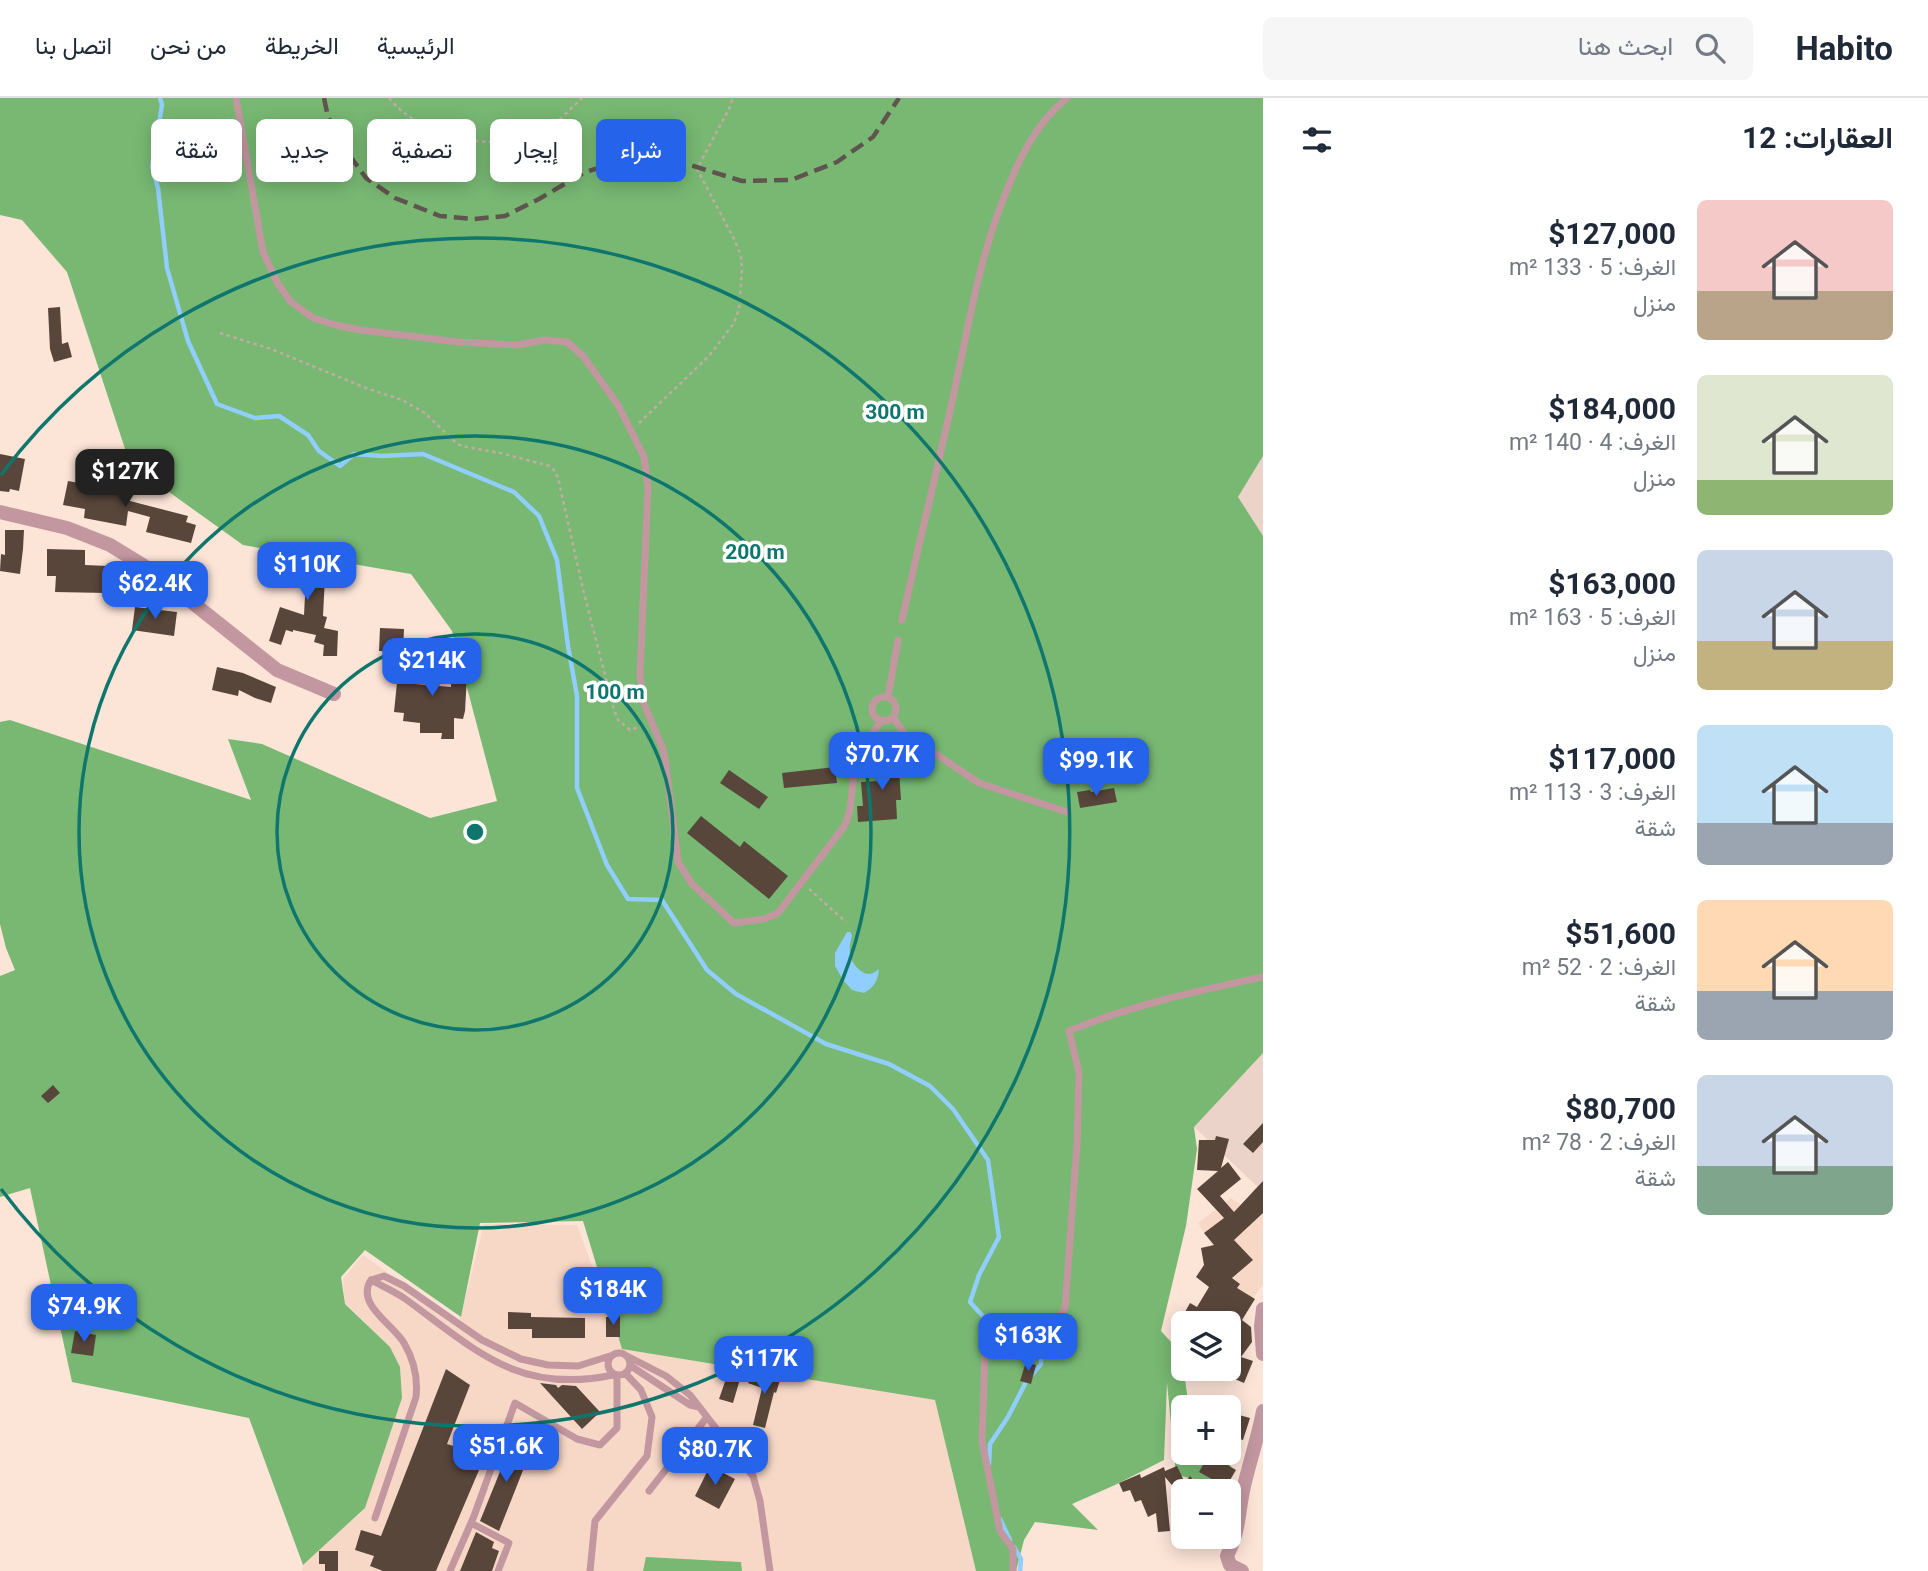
<!DOCTYPE html>
<html lang="ar">
<meta charset="utf-8">
<style>
body{margin:0;font-family:Roboto,Vazirmatn,sans-serif;background:#f6f6f7;color:#1f2937;direction:rtl;height:100vh;display:flex;flex-direction:column;font-size:26px;white-space:nowrap}
*{box-sizing:border-box;margin:0}
p{font-size:23px;color:#747a83}
.icon{flex:none;width:38px;height:38px;fill:none;stroke:currentColor;stroke-width:2;stroke-linecap:round;stroke-linejoin:round}
.map{position:relative;flex:1;overflow:hidden;direction:ltr}
.sheet{display:flex;flex-direction:column;background:#fff;width:665px}
.sheet>*{flex:none}
.hud{position:absolute;left:21px;top:21px;width:665px;height:63px;direction:rtl;display:flex;gap:14px}
.fabs{position:absolute;left:1171px;top:1213px;display:grid;gap:14px}
.fabs a{display:grid;place-items:center;width:70px;height:70px;border-radius:10px;background:#fff;box-shadow:0 4px 18px #0003;font-size:35px}
.price{position:absolute;translate:-50% -60px;padding:0 16px;border-radius:14px;background:#2563eb;color:#fff;font-size:23px;line-height:46px;filter:drop-shadow(0 2px 4px #0008)}
.price::after{content:'';position:absolute;left:50%;top:42px;width:21px;height:16px;margin-left:-10px;background:inherit;clip-path:polygon(0 0,100% 0,50% 100%)}
.price.selected{background:#222;color:#fff}
ul{padding:0;list-style:none}
li{display:flex;align-items:center;gap:21px;height:175px;padding:0 35px}
li span{display:grid;place-items:center;flex:none;width:196px;height:140px;border-radius:10px;color:#555}
li>.icon{margin-inline-start:auto}
span .icon{width:84px;height:84px;fill:#fffc;stroke-width:1}
li b{font-size:30px}
h2{display:flex;justify-content:space-between;align-items:center;height:84px;padding:0 35px;font-size:30px}
.chip{padding:0 24px;border-radius:10px;background:#fff;box-shadow:0 4px 18px #0003;font-size:24px;line-height:63px}
.chip.selected{background:#2563eb;color:#fff}
header{display:flex;align-items:center;gap:42px;box-sizing:border-box;height:98px;padding:0 35px;background:#fff;border-bottom:2px solid #e0e1e3}
header strong{font-size:33px}
nav{display:flex;gap:38px;margin-inline-start:auto;font-size:24px}
.search{width:490px;height:63px;background:#f6f6f7;display:flex;align-items:center;gap:18px;box-sizing:border-box;padding:0 24px;border-radius:10px;color:#747a83;font-size:26px}
main{display:flex;flex:1;min-height:0}
.map>svg:first-child{display:block}
</style>
<header>
<strong>Habito</strong>
<div class="search"><svg class="icon" aria-label="search" viewBox="0 0 24 24"><circle cx="10" cy="10" r="6"/><path d="M15 15l6 6"/></svg>ابحث هنا</div>
<nav><a>الرئيسية</a><a>الخريطة</a><a>من نحن</a><a>اتصل بنا</a></nav>
</header>
<main>
<section class="sheet">
<h2>العقارات: 12<svg class="icon" aria-label="filters" viewBox="0 0 24 24"><path d="M4 7h16M4 17h16"/><circle cx="9" cy="7" r="2"/><circle cx="15" cy="17" r="2"/></svg></h2>
<ul>
<li><span style="background:linear-gradient(#f6c9c9 65%,#b9a48a 0)"><svg class="icon" aria-label="home" viewBox="0 0 24 24"><path d="M3 11l9-7 9 7M6 9v11h12V9"/></svg></span><div><b>$127,000</b><p>الغرف: 5 · 133 m²</p><p>منزل</p></div></li>
<li><span style="background:linear-gradient(#dfe7d0 75%,#8fb573 0)"><svg class="icon" aria-label="home" viewBox="0 0 24 24"><path d="M3 11l9-7 9 7M6 9v11h12V9"/></svg></span><div><b>$184,000</b><p>الغرف: 4 · 140 m²</p><p>منزل</p></div></li>
<li><span style="background:linear-gradient(#c9d6e8 65%,#c2b280 0)"><svg class="icon" aria-label="home" viewBox="0 0 24 24"><path d="M3 11l9-7 9 7M6 9v11h12V9"/></svg></span><div><b>$163,000</b><p>الغرف: 5 · 163 m²</p><p>منزل</p></div></li>
<li><span style="background:linear-gradient(#bfe0f5 70%,#9aa5b1 0)"><svg class="icon" aria-label="home" viewBox="0 0 24 24"><path d="M3 11l9-7 9 7M6 9v11h12V9"/></svg></span><div><b>$117,000</b><p>الغرف: 3 · 113 m²</p><p>شقة</p></div></li>
<li><span style="background:linear-gradient(#ffd9b3 65%,#9aa5b1 0)"><svg class="icon" aria-label="home" viewBox="0 0 24 24"><path d="M3 11l9-7 9 7M6 9v11h12V9"/></svg></span><div><b>$51,600</b><p>الغرف: 2 · 52 m²</p><p>شقة</p></div></li>
<li><span style="background:linear-gradient(#c9d6e8 65%,#7fa58c 0)"><svg class="icon" aria-label="home" viewBox="0 0 24 24"><path d="M3 11l9-7 9 7M6 9v11h12V9"/></svg></span><div><b>$80,700</b><p>الغرف: 2 · 78 m²</p><p>شقة</p></div></li>
</ul>
</section>
<div class="map">
<svg width="1263" height="1473" viewBox="0 0 1263 1473">
<rect width="100%" height="100%" fill="#fce4d7"/>
<path fill="#f7d8c7" d="M1231,1100L1241,1107L1263,1110V1186L1250,1204L1233,1191L1238,1186L1198,1125Z
M484,1126L577,1127L622,1251L935,1302L976,1473H302L303,1467L365,1410L402,1300L400,1269L390,1249L345,1205L343,1181L363,1157L459,1225Z"/>
<path fill="#ebd3c9" d="M1263,358V1110L1250,1097L1257,1088L1194,1029L1238,399Z"/>
<path fill="#78b873" d="M0,0H1263V358L1238,399L1263,438V955L1194,1029L1197,1051L1186,1128L1161,1233L1181,1255L1189,1309H1183V1354H1228L1229,1353L1233,1356L1226,1388L1176,1377L1167,1285L1164,1362L1115,1387L1072,1406L1098,1432L1035,1424L1024,1442L1016,1473H976L935,1302L622,1251L583,1123L480,1125L461,1219L365,1152L341,1179L345,1206L390,1249L400,1269L402,1300L365,1410L303,1467L249,1320L72,1284L30,1090L0,1099V878L15,872L6,850L0,826V624L10,622L251,702L228,641L262,646L430,720L497,703L452,533L411,476L243,447L130,366L67,174L22,122L0,117Z
M646,1459L741,1464L742,1473H643Z"/>
<path fill="#8fcefe" d="M847,834H850L852,837C851,842 849,849 850,855C850,863 860,876 869,876C873,876 876,873 879,871C878,883 874,889 864,895L852,892L843,882L835,868V855Z"/>
<g fill="none" stroke-linecap="round" stroke-linejoin="round">
<path stroke="#8fcefe" stroke-width="4.5" d="M160,0L162,7L152,69L158,90L167,170L188,243L217,306L255,320L279,318L308,337L319,353L340,368L354,356L382,358L423,356L514,394L539,418L557,462L568,548L577,598V690L607,767L628,801L662,802L707,872L736,896L826,946L889,966L930,988L953,1011L988,1062L999,1139L979,1177L970,1204L988,1224C998,1224 1014,1222 1023,1227C1039,1235 1041,1251 1041,1266L1026,1284L1008,1319L990,1346L989,1366
M1000,1421L1010,1442
M1014,1449L1021,1461L1020,1473"/>
</g>
<path fill="#59463b" d="M60,209L62,246L68,244L72,259L54,264L50,251L48,210Z
M0,356L25,361L19,393L10,391L9,394L0,393Z
M98,381L133,388L130,403L188,418L186,424L196,427L191,445L146,434L150,419L128,413L126,428L84,420L85,411L63,407L68,383L97,388Z
M5,432H24L23,451L20,476L0,473L1,456L5,457Z
M286,446L300,447L299,452L314,453L313,465H327V479H325L323,518L327,519L324,530L338,533L337,558H323L324,547L314,544L316,537L293,532V534L286,532L281,547L269,543L280,509L304,517L306,478L285,476Z
M47,451L85,452V467L108,468L107,495L55,494L56,478H47Z
M135,509L177,514L174,538L132,532Z
M380,530L404,531L403,554L379,553Z
M410,553L421,562L403,585L451,589V560L468,561L465,613L463,621L454,620V641H441L442,635H420V625L403,623L404,615L394,614L398,575L395,572Z
M217,569L243,575L276,589L271,605L255,600L239,592L238,598L212,592Z
M898,656L901,702H896L897,721L858,724L857,708H863L861,684L879,683L877,657Z
M835,669L837,685L784,690L782,675Z
M729,672L768,699L759,711L720,685Z
M1114,690L1117,704L1080,710L1077,694L1090,692L1091,694Z
M701,718L740,749L744,743L788,778L769,801L687,735Z
M53,987L60,995L48,1005L41,998Z
M1263,1025V1044L1253,1055L1243,1046Z
M1216,1038L1229,1041L1221,1070L1228,1064L1241,1081L1220,1098L1234,1114L1263,1083V1115L1234,1142L1253,1162L1232,1180L1240,1186L1237,1190L1255,1201L1242,1222L1251,1229L1252,1244L1241,1259L1253,1263L1244,1285L1228,1278V1225H1213L1200,1218L1198,1221L1185,1214L1190,1205L1197,1209L1209,1189L1196,1179L1204,1167L1201,1150L1214,1147L1204,1135L1224,1120L1197,1091L1218,1073L1197,1072L1199,1042H1215Z
M508,1214L531,1215V1219L585,1220V1240H532V1231H508Z
M620,1218V1239H606V1219Z
M75,1233L96,1237L93,1258L71,1255Z
M1026,1264L1036,1267L1031,1286L1020,1283Z
M446,1271L470,1287L447,1346L485,1358L436,1473H383L370,1468L374,1458L355,1452L361,1432L381,1438Z
M753,1273L780,1282L776,1295L774,1294L765,1330L753,1327L762,1290L748,1285Z
M727,1278L740,1281L733,1305L719,1301Z
M540,1285L556,1287L558,1290L562,1287L576,1288L600,1314L582,1331Z
M1228,1314L1250,1320L1243,1342L1228,1338Z
M514,1339L533,1347L499,1433L480,1423Z
M1209,1356L1236,1372L1226,1389L1199,1374Z
M710,1368L735,1381L719,1411L695,1398Z
M1177,1368L1185,1385L1190,1378L1202,1393H1177L1165,1379L1170,1433L1158,1434L1156,1415L1148,1419L1141,1402L1135,1404L1130,1392L1123,1394L1119,1385L1140,1376L1141,1380L1164,1369L1165,1373Z
M476,1434L494,1444L492,1450L499,1453L492,1473H460Z
M319,1453H338V1473H325V1466H319Z"/>
<g fill="none" stroke-linecap="round" stroke-linejoin="round">
<path stroke="#c0ada2" stroke-width="2.5" stroke-dasharray="3.5 3.5" stroke-linecap="butt" d="M389,0C413,29 451,40 487,44C503,45 520,46 535,39C553,30 568,13 582,0
M220,235L271,251L366,290L402,302L425,315L456,345L462,348L500,355L550,368L555,373L558,380L583,491L614,612L618,622L630,632L642,628
M639,325L709,258L734,225L739,211L742,172L741,158L734,141L698,73V69L731,7L732,0
M809,791L846,824"/>
<path stroke="#c297a0" stroke-width="7" d="M236,0L263,154L278,186L291,204L313,220L336,227L360,232L459,244L517,247L545,242L567,244L583,258L618,307L644,359L648,389L640,577L644,606L663,651L665,661L678,764L692,786L734,825L764,821L778,815L843,730C854,712 850,692 855,671C859,652 871,637 882,622
M902,522C918,449 936,377 952,304C969,227 979,155 1011,82C1024,51 1040,22 1067,0
M888,599L898,542
M872 611a12 12 0 1 1 24 0a12 12 0 1 1-24 0Z
M893,619L903,634L979,685L1067,714
M371,1182C382,1188 394,1193 404,1200C475,1251 517,1297 613,1277
M371,1182L384,1178L404,1188L482,1242L521,1261L548,1267L578,1268L613,1257
M371,1182C355,1206 393,1226 404,1245C414,1262 418,1280 416,1299L375,1420
M608 1266a11 11 0 1 1 22 0a11 11 0 1 1-22 0Z
M627,1258L666,1278L690,1297L753,1378L760,1403L770,1473
M631,1268L690,1307L699,1309
M649,1393L707,1319
M471,1425L509,1445L498,1473
M450,1473L474,1418L515,1305L577,1341L600,1347L617,1330V1279
M590,1473L595,1423L647,1358L652,1319L641,1292L625,1275
M1013,1473V1451L1000,1433L982,1343L985,1255L1004,1242L1053,1231L1065,1210L1077,1047L1079,975L1069,933C1132,907 1197,893 1263,879"/>
<path stroke="#c297a0" stroke-width="14" d="M0,414L67,430L110,447L154,474L277,572L334,596
M1263,1211L1261,1228L1263,1256
M1242,1473L1230,1467L1227,1458C1240,1432 1238,1415 1244,1388C1250,1363 1258,1339 1263,1313"/>
<path stroke="#60544e" stroke-width="4.5" stroke-dasharray="14 7" stroke-linecap="butt" d="M324,0L328,19L347,54L366,80L395,100L440,118L474,121L505,118L539,101L585,74L615,65L654,62L687,66L742,83L791,82L837,64L873,39L899,0"/>
</g>
<g fill="none" stroke="#0f766e" stroke-width="3.5">
<circle cx="475" cy="734" r="198"/>
<circle cx="475" cy="734" r="396"/>
<path d="M1 377A594 594 0 1 1 1 1091"/>
</g>
<circle cx="475" cy="734" r="10" fill="#0f766e" stroke="#fff" stroke-width="3.5"/>
<g font-size="21" text-anchor="middle" font-weight="bold" fill="#0f766e" stroke="#fff" stroke-width="7" stroke-linejoin="round" paint-order="stroke">
<text x="895" y="321">300 m</text>
<text x="755" y="461">200 m</text>
<text x="615" y="601">100 m</text>
</g>
</svg>
<div class="fabs">
<a><svg class="icon" aria-label="layers" viewBox="0 0 24 24"><path d="M12 4l9 5-9 5-9-5zM3 14l9 5 9-5"/></svg></a>
<a>+</a>
<a>−</a>
</div>
<b class="price selected" style="left:125px;top:411px">$127K</b>
<b class="price" style="left:307px;top:504px">$110K</b>
<b class="price" style="left:155px;top:523px">$62.4K</b>
<b class="price" style="left:432px;top:600px">$214K</b>
<b class="price" style="left:882px;top:694px">$70.7K</b>
<b class="price" style="left:1096px;top:700px">$99.1K</b>
<b class="price" style="left:613px;top:1229px">$184K</b>
<b class="price" style="left:84px;top:1246px">$74.9K</b>
<b class="price" style="left:1028px;top:1275px">$163K</b>
<b class="price" style="left:764px;top:1298px">$117K</b>
<b class="price" style="left:506px;top:1386px">$51.6K</b>
<b class="price" style="left:715px;top:1389px">$80.7K</b>
<div class="hud">
<a class="chip selected">شراء</a>
<a class="chip">إيجار</a>
<a class="chip">تصفية</a>
<a class="chip">جديد</a>
<a class="chip">شقة</a>
</div>
</div>
</main>
